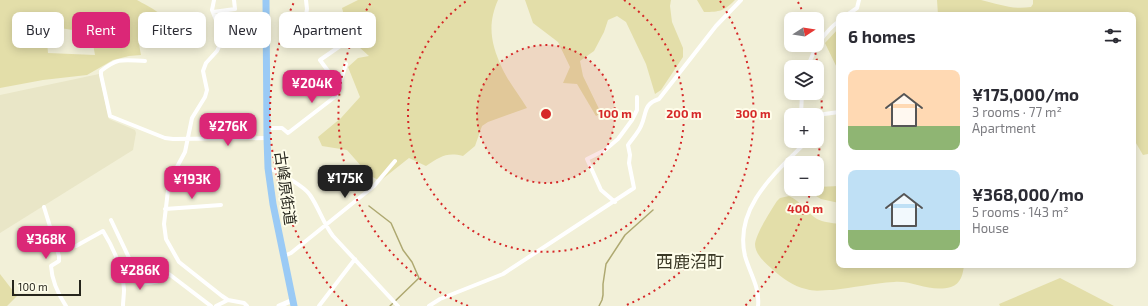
<!DOCTYPE html>
<meta charset="utf-8">
<style>
body{margin:0;font-family:"Exo 2","Noto Sans JP",sans-serif;background:#f7f7f7;color:#2b2b33;height:100vh;display:flex;flex-direction:column;font-size:15px;white-space:nowrap}
*{box-sizing:border-box;margin:0}
p{font-size:13px;color:#7c7c81}
.icon{flex:none;width:22px;height:22px;fill:none;stroke:currentColor;stroke-width:2;stroke-linecap:round;stroke-linejoin:round}
.map{position:relative;flex:1;overflow:hidden}
.sheet{position:absolute;left:836px;top:12px;width:300px;height:256px;display:flex;flex-direction:column;background:#fff;border-radius:8px;box-shadow:0 2px 10px #0003}
.sheet>*{flex:none}
.top-card{position:absolute;left:12px;top:12px;width:380px;height:36px;display:flex;gap:8px}
.needle{width:26px;rotate:78deg}
.controls{position:absolute;left:784px;top:12px;display:grid;gap:8px}
.controls a{display:grid;place-items:center;width:40px;height:40px;border-radius:8px;background:#fff;box-shadow:0 2px 10px #0003;font-size:20px}
.scale{position:absolute;left:12px;bottom:10px;width:69px;box-sizing:border-box;padding-left:4px;border:2px solid #26251c;border-top:0;font-size:11px;line-height:14px;white-space:nowrap;color:#26251c;-webkit-text-stroke:3px #fefdea;paint-order:stroke}
.price{position:absolute;translate:-50% -34px;padding:0 9px;border-radius:8px;background:#db2777;color:#fff;font-size:13px;line-height:26px;filter:drop-shadow(0 1px 2px #0008)}
.price::after{content:'';position:absolute;left:50%;top:24px;width:12px;height:9px;margin-left:-6px;background:inherit;clip-path:polygon(0 0,100% 0,50% 100%)}
.price.selected{background:#222;color:#fff}
ul{padding:0;list-style:none}
li{display:flex;align-items:center;gap:12px;height:100px;padding:0 12px}
li span{display:grid;place-items:center;flex:none;width:112px;height:80px;border-radius:8px;color:#555}
li>.icon{margin-inline-start:auto}
span .icon{width:48px;height:48px;fill:#fffc;stroke-width:1}
li b{font-size:17px}
h2{display:flex;justify-content:space-between;align-items:center;height:48px;padding:0 12px;font-size:17px}
.pill{padding:0 14px;border-radius:8px;background:#fff;box-shadow:0 2px 10px #0003;font-size:14px;line-height:36px}
.pill.selected{background:#db2777;color:#fff}
.map>svg:first-child{display:block}
</style>
<div class="map">
<svg width="1148" height="306" viewBox="0 0 1148 306">
<rect width="100%" height="100%" fill="#f2f0d8"/>
<path fill="#e9e6c7" d="M99,74L109,119L135,130L136,133L133,150L0,233V95Z"/>
<path fill="#e3dea9" fill-rule="evenodd" d="M0,0H137C149,7 168,15 172,30L166,33L141,39L139,44L141,55L129,56L113,60L87,75L43,80L0,88ZM54,27L91,33L95,55L48,53L46,30L49,28Z
M358,0H498C487,25 491,44 502,68C508,81 519,95 527,108L488,122L482,126L475,146L463,156C446,152 440,157 426,166L409,158L380,181L369,175L347,150L322,146L318,137L341,118L360,97L348,67L358,58L369,56L359,47L346,22L342,8Z
M525,0H671L670,6L672,22L683,48V57L661,90L655,94L646,64L626,22L617,16L608,20L604,32L594,51L580,61L583,76L601,113L596,116L577,84L563,83L570,67L558,42L533,23Z
M697,0H735C724,11 720,12 704,12Z
M937,0C951,0 967,0 981,0C999,4 1012,10 1031,7L1033,4V0H1148V154L1143,155L1133,138V15H938Z
M839,28V72L825,43Z
M839,186V203L821,199L809,192L813,189H817V187Z
M789,196C801,201 806,212 817,219C823,222 832,223 839,224V265H964C963,274 961,284 951,287C930,293 913,280 894,282C873,283 853,288 833,290C824,290 814,292 806,289C793,286 782,278 772,269C765,263 755,254 755,244C757,232 770,212 777,201L780,198Z
M0,274L17,296L7,306H0Z
M1060,278L1114,306H1000L999,304Z"/>
<g fill="none" stroke-linecap="round" stroke-linejoin="round">
<path stroke="#aea870" stroke-width="1.5" d="M369,206L391,223L403,250L412,262L419,278L390,306
M599,306L602,300L603,295V284L606,264L625,235L653,210"/>
<path stroke="#fff" stroke-width="4" d="M214,0L212,10L216,20L223,32L224,36L217,51L206,63L203,71L207,90L205,97L192,118L185,152L169,182L164,224L166,239L179,262L222,296L228,300L244,303L247,306
M213,12L235,9L234,0
M847,15L857,8L859,0
M305,21L307,9L306,0
M145,61C123,60 119,57 101,71V75L110,116L165,138L173,139L267,138
M808,67C813,50 824,32 839,21
M339,86L320,60L346,42
M801,115L802,93
M817,115L839,112
M267,128H282L288,133L336,96L346,64
M268,168C278,171 305,187 310,195C319,208 323,223 333,236L398,306
M615,202L601,190L587,159L605,150L618,139L632,120L637,110V97
M44,207L59,256V261L51,266C52,282 58,294 66,306
M165,209L221,205
M111,220L141,283C151,284 163,281 169,274L211,306
M76,246L103,231C114,249 123,268 124,290C124,295 123,301 123,306
M284,256L291,253L374,186L395,161
M216,306L228,300
M319,306L355,259
M429,306L440,299L503,274L634,188L629,163L630,155L628,145C632,139 638,133 641,126C647,113 643,104 659,99L716,26L741,0
M758,306C760,287 750,274 745,256C734,209 773,175 803,145L804,141"/>
<path stroke="#fff" stroke-width="5" d="M279,306L293,300"/>
<path stroke="#9acaf5" stroke-width="7" d="M266,0L267,138L268,168L273,204L294,306"/>
</g>
<circle cx="546" cy="114" r="69" fill="#d62828" fill-opacity=".12"/>
<g fill="none" stroke="#d62828" stroke-width="2" stroke-dasharray="2 4">
<circle cx="546" cy="114" r="69"/>
<path d="M624 0A138 138 0 1 1 468 0"/>
<path d="M468 306A207 207 0 0 1 372 1M720 1A207 207 0 0 1 624 306"/>
<path d="M811 190A276 276 0 0 1 745 306M347 306A276 276 0 0 1 294 2M798 2A276 276 0 0 1 805 17M814 47A276 276 0 0 1 817 164"/>
</g>
<g text-anchor="middle" dominant-baseline="central" stroke-width="4" stroke-linejoin="round" paint-order="stroke">
<g font-size="15" fill="#26251c" stroke="#fefdea">
<text transform="translate(286 188) rotate(82)">古峰原街道</text>
</g>
<g font-size="17" fill="#3a3826" stroke="#fefdea">
<text x="690" y="261">西鹿沼町</text>
</g>
</g>
<circle cx="546" cy="114" r="6" fill="#d62828" stroke="#fefdea" stroke-width="2"/>
<g font-size="12" text-anchor="middle" font-weight="bold" fill="#d62828" stroke="#fefdea" stroke-width="4" stroke-linejoin="round" paint-order="stroke">
<text x="615" y="118">100 m</text>
<text x="684" y="118">200 m</text>
<text x="753" y="118">300 m</text>
<text x="805" y="213">400 m</text>
</g>
</svg>
<div class="controls">
<a><svg class="needle" viewBox="-14 -14 28 28"><path d="M0-13l5 13h-10z" fill="#e53935"/><path d="M0 13l5-13h-10z" fill="#7c7c81"/></svg></a>
<a><svg class="icon" aria-label="layers" viewBox="0 0 24 24"><path d="M12 4l9 5-9 5-9-5zM3 14l9 5 9-5"/></svg></a>
<a>+</a>
<a>−</a>
</div>
<div class="scale">100 m</div>
<b class="price" style="left:312px;top:104px">¥204K</b>
<b class="price" style="left:228px;top:147px">¥276K</b>
<b class="price selected" style="left:345px;top:199px">¥175K</b>
<b class="price" style="left:192px;top:200px">¥193K</b>
<b class="price" style="left:46px;top:260px">¥368K</b>
<b class="price" style="left:140px;top:291px">¥286K</b>
<div class="top-card">
<a class="pill">Buy</a>
<a class="pill selected">Rent</a>
<a class="pill">Filters</a>
<a class="pill">New</a>
<a class="pill">Apartment</a>
</div>
<section class="sheet">
<h2>6 homes<svg class="icon" aria-label="filters" viewBox="0 0 24 24"><path d="M4 7h16M4 17h16"/><circle cx="9" cy="7" r="2"/><circle cx="15" cy="17" r="2"/></svg></h2>
<ul>
<li><span style="background:linear-gradient(#ffd9b3 70%,#8fb573 0)"><svg class="icon" aria-label="home" viewBox="0 0 24 24"><path d="M3 11l9-7 9 7M6 9v11h12V9"/></svg></span><div><b>¥175,000/mo</b><p>3 rooms · 77 m²</p><p>Apartment</p></div></li>
<li><span style="background:linear-gradient(#bfe0f5 75%,#8fb573 0)"><svg class="icon" aria-label="home" viewBox="0 0 24 24"><path d="M3 11l9-7 9 7M6 9v11h12V9"/></svg></span><div><b>¥368,000/mo</b><p>5 rooms · 143 m²</p><p>House</p></div></li>
</ul>
</section>
</div>
